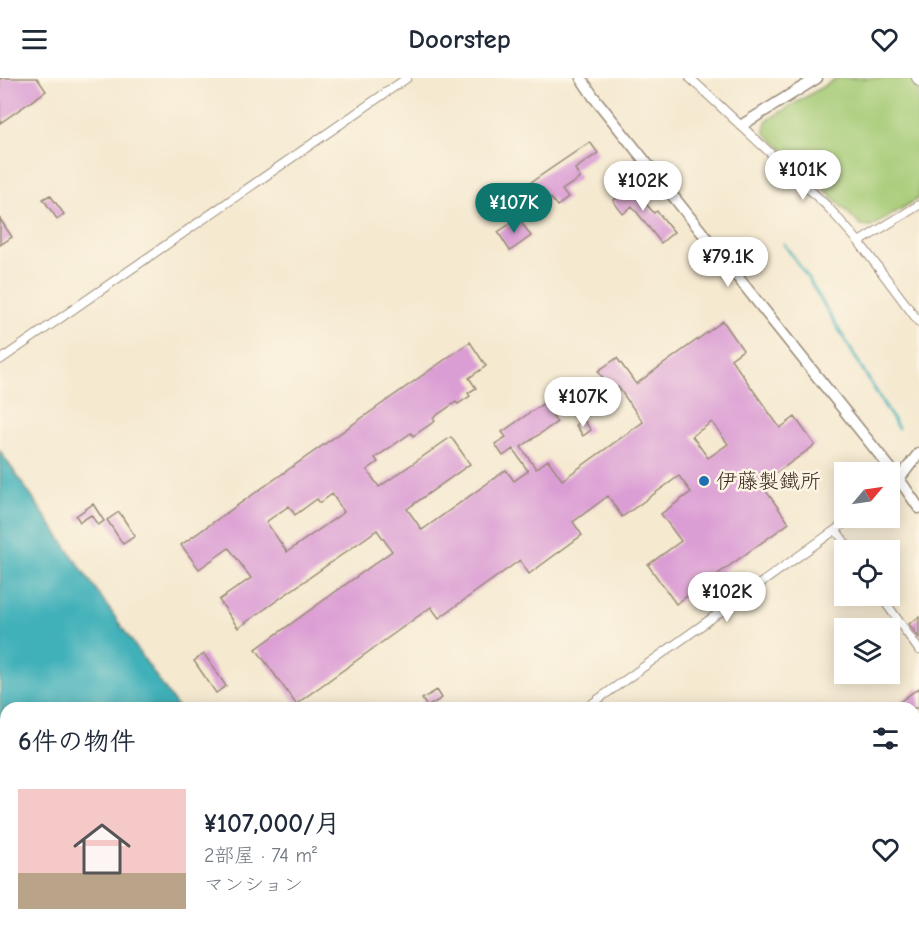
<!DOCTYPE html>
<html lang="ja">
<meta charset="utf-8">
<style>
body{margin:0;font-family:"Comic Neue","Klee One",sans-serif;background:#f2f2f3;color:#1f2937;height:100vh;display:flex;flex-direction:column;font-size:22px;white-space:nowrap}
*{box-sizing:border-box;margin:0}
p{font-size:20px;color:#747a83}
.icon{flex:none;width:33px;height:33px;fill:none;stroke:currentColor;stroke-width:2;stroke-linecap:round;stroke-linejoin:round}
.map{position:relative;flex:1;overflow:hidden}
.side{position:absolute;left:0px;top:624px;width:920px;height:236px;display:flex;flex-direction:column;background:#fff;border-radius:18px 18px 0 0;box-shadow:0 3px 15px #0003}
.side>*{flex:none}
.needle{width:39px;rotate:61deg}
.controls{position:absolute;left:834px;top:384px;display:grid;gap:12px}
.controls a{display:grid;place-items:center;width:66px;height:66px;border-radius:0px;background:#fff;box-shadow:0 3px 15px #0003;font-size:30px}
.price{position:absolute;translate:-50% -51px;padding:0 14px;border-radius:21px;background:#fff;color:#222;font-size:20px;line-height:39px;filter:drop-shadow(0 2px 3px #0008)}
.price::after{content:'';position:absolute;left:50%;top:36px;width:18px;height:14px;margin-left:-9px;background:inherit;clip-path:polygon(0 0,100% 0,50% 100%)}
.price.selected{background:#0f766e;color:#fff}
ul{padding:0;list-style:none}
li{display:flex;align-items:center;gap:18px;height:150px;padding:0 18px}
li+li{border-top:2px solid #e0e1e3}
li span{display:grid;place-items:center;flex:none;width:168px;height:120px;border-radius:0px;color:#555}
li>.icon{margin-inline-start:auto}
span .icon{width:72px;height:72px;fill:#fffc;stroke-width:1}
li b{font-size:26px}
h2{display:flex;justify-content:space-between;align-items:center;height:72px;padding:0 18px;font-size:26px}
header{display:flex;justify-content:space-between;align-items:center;height:78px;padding:0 18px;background:#fff;font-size:27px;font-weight:700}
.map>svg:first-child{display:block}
</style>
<header><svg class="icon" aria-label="menu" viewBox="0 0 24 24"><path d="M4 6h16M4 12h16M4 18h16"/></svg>Doorstep<svg class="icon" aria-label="heart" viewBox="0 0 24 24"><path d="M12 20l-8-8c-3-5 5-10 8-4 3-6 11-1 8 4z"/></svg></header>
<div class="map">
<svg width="919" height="859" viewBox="0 0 919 859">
<rect width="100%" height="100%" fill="#fcf5e5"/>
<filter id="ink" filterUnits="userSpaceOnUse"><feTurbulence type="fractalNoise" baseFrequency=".0167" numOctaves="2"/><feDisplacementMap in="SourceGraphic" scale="12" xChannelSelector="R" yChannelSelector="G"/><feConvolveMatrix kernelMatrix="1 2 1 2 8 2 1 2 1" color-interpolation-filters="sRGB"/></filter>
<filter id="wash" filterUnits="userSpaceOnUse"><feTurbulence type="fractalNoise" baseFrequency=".008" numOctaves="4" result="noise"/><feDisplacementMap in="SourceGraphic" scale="24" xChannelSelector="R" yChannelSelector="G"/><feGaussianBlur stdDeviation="1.35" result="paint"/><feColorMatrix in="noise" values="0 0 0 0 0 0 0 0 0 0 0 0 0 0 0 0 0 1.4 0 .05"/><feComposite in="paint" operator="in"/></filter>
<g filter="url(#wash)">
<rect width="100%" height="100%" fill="#f5e9d0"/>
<path fill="#a4ca74" stroke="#707a49" stroke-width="1.5" d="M837,0H911L919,13V120L871,149L861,148L813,99L765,55L766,43Z"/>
<path fill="#40b0b9" stroke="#3e6d6c" stroke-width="1.5" d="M0,373L178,630H6V854H332L336,859H0Z"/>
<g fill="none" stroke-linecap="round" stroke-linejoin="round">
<path stroke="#40b0b9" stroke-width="3" d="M784,166L806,197L898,350"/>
</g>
<g id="blocks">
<path fill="#db9ed4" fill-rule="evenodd" d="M0,0H37L46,13L0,45Z
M590,64L598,75L575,91L580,100L562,112L568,120L557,128L551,120L540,127L527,107Z
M625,102L654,135L657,133L674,154L661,165L632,128L623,136L613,123L623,115L618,108Z
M50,117L64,136L57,141L43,121Z
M519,140L531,158L510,173L498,154Z
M0,141L12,159L0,167Z
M723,243L743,272L731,281L780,350L795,339L815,367L761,406L789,445L676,526L648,487L681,463L661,436L691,414L679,398L622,439L608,418L573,444L582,457L529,496L520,482L439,540L431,529L296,626L256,571L392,473L377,452L238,550L219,522L251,500L229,470L199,491L181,467L470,264L486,288L469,300L476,310L468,315L470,318L458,326L456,324L433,340L435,343L413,358L411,355L375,380L378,384L367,392L379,409L451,359L470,386L407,431L422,452L506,392L514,403L528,393L513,371L503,378L495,366L506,359L502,354L544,325L557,344L521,369L536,391L548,382L562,402L643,344L618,309L612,313L598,293L617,280L636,306ZM712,344L728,366L708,380L692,358ZM332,416L344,434L287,474L266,444L289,428L295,437L317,421L320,425Z
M583,341L591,352L583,358L576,347Z
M93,426L104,443L98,447L91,437L80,444L76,438Z
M119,434L135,458L123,466L107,442Z
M919,539V560L909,546Z
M204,576L226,608L216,615L194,583Z
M919,610V630H891Z
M437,612L442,620L427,629L422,621Z"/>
</g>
</g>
<g filter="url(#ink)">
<use href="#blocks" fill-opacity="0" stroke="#988a77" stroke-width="1.5"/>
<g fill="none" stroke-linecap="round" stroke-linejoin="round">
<defs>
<path id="street" d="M690,0L827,128L859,164L919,244
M916,0L919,4
M859,164L919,127
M0,282L407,0
M890,409L899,401
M836,452L850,472
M881,518L919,572
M586,630L852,440
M914,740L919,736
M743,859L751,854"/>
<path id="secondary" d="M581,0L593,18L899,401L919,430
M742,47L817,0
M899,401L919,375"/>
</defs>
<use href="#street" stroke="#988a77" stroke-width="10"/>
<use href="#secondary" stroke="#988a77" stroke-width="13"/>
<use href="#street" stroke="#fff" stroke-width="8"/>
<use href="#secondary" stroke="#fff" stroke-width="10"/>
</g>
</g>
<circle fill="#1f6fb2" stroke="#fcf5e5" stroke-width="2" cx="704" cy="403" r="6"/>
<g text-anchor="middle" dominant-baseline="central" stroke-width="5" stroke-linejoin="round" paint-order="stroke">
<g font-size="21" fill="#3b2a1e" stroke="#fcf5e5" text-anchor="start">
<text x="716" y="403">伊藤製鐵所</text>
</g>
</g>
</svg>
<div class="controls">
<a><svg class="needle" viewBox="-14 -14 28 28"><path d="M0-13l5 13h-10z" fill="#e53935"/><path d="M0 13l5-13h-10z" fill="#747a83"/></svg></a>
<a><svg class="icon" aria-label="locate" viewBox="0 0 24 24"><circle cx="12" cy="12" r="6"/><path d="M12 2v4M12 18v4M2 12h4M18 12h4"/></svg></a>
<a><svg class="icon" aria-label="layers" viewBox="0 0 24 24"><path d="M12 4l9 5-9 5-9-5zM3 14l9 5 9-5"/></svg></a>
</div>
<b class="price" style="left:803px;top:123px">¥101K</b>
<b class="price" style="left:643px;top:134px">¥102K</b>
<b class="price selected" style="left:514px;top:156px">¥107K</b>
<b class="price" style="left:728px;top:210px">¥79.1K</b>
<b class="price" style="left:583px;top:350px">¥107K</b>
<b class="price" style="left:727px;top:545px">¥102K</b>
<section class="side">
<h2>6件の物件<svg class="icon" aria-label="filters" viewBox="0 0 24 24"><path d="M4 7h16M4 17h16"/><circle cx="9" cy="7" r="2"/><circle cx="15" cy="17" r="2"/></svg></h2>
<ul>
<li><span style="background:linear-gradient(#f6c9c9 70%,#b9a48a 0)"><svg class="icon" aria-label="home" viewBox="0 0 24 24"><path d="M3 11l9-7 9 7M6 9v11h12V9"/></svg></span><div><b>¥107,000/月</b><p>2部屋 · 74 m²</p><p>マンション</p></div><svg class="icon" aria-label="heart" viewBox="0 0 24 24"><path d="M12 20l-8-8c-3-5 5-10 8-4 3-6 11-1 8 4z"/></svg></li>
</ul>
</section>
</div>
